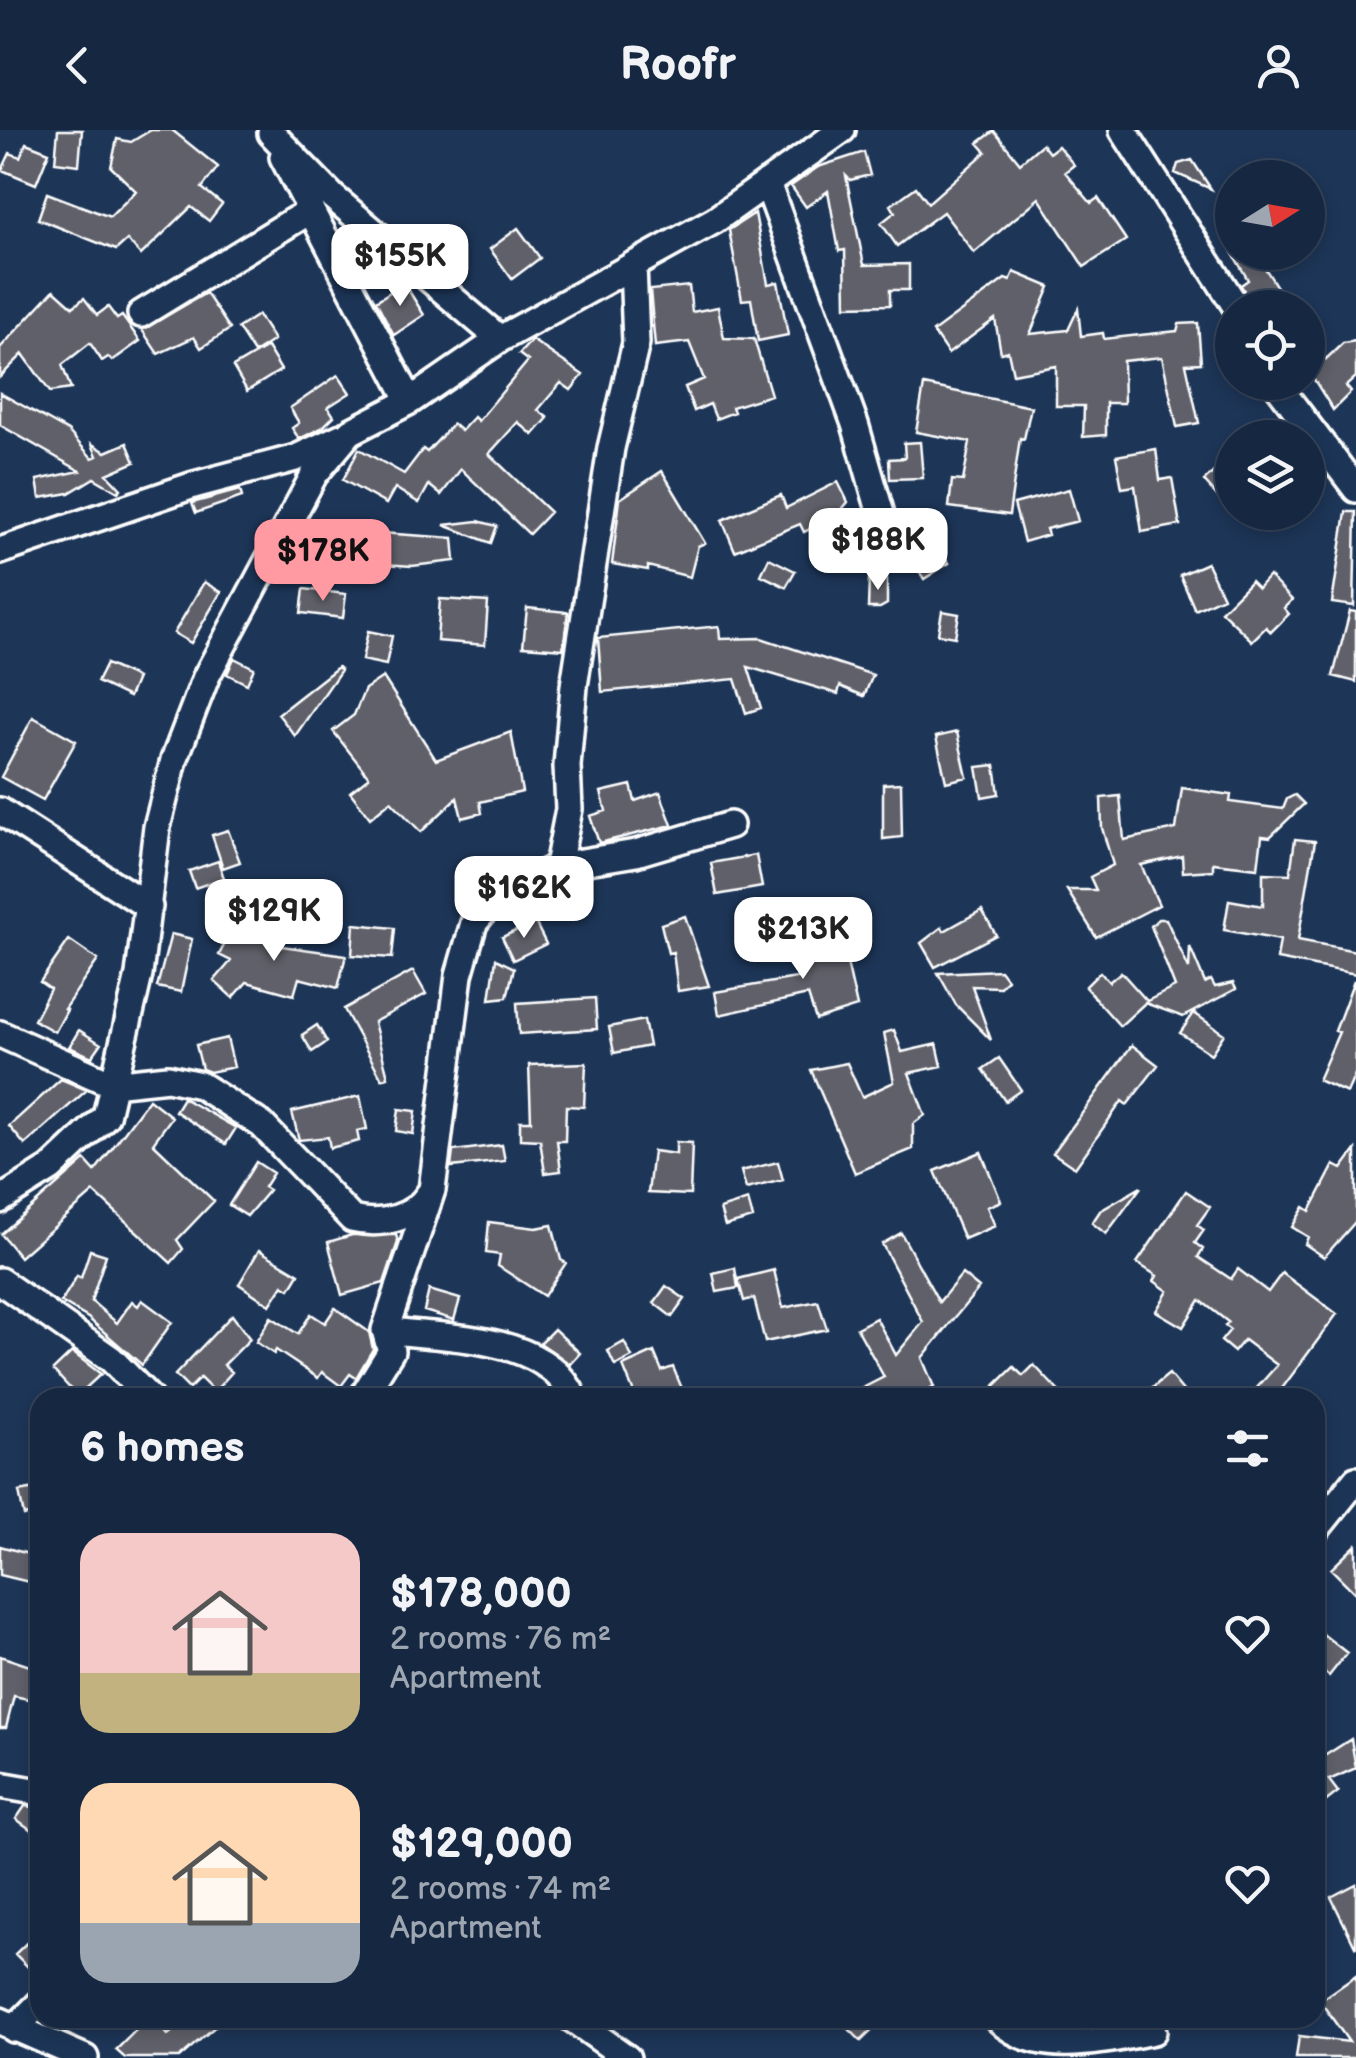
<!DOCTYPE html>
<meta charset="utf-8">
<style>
body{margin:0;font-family:"Balsamiq Sans",sans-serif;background:#1f3048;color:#f1f3f6;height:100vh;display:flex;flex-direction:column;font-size:38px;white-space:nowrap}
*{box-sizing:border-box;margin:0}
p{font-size:32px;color:#9ea6b1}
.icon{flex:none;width:55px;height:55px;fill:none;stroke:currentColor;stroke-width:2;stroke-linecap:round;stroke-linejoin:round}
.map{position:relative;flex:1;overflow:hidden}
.side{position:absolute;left:30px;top:1258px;width:1295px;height:640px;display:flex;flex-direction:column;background:#162841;border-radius:30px;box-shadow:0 5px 15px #0003,0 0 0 2px #35445a}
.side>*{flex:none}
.needle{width:65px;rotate:79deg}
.buttons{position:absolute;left:1215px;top:30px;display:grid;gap:20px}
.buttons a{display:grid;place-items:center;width:110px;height:110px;border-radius:50%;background:#162841;box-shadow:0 5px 15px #0003,0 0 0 2px #35445a;font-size:50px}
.price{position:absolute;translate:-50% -85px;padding:0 22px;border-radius:20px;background:#fff;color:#222;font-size:32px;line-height:65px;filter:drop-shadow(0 2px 5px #0008)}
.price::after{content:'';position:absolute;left:50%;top:60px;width:30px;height:22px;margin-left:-15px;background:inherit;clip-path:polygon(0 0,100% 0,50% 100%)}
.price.active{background:#ff9aa2;color:#111}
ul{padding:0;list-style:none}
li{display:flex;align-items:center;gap:30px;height:250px;padding:0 50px}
li span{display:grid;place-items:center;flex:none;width:280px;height:200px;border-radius:30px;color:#555}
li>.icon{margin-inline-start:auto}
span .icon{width:120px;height:120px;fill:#fffc;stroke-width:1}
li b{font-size:42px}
h2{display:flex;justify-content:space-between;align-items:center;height:120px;padding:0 50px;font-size:42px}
header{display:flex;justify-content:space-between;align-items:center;height:130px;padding:0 50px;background:#162841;font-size:45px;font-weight:700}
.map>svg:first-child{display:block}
</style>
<header><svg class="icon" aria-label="back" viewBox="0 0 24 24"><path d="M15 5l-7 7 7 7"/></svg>Roofr<svg class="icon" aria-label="person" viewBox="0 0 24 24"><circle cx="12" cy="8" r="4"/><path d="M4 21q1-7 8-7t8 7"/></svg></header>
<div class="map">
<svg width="1356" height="1928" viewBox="0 0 1356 1928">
<rect width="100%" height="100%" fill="#1d3557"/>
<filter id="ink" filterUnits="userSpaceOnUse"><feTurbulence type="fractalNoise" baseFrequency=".01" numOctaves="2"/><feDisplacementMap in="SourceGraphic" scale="20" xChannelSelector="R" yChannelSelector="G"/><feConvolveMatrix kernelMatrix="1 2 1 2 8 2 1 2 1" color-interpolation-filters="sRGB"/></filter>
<g filter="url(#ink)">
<path fill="#60606a" stroke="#fff" stroke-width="2.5" d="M58,0H82L79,35L55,32Z
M151,0H172L218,37L202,58L222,74L209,91L191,77L141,125L127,110L116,120L38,89L47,63L110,87L136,61L111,37L117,9L131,12Z
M994,1L1020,33L1042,14L1049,23L1058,16L1074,35L1065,42L1091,73L1098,68L1126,110L1084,137L1039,68L974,123L943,82L897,116L881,93L895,82L891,75L916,57L928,73L986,22L978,13Z
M26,13L49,22L36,54L2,40L10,23L20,27Z
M864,22L870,45L850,50L846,46L864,135L909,134V160H890V175L846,176L845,120L839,121L828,61L806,77L791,56L818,37Z
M1192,30L1211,59L1175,43L1178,34Z
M755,83L768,154L778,152L788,205L758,211L751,169L742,170L729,100Z
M518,98L540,128L512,149L490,119Z
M1232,122H1255L1290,178H1253L1241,155L1248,150Z
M1014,142L1050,157L1030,204L1068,200L1078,179L1081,206L1103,203L1104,209L1177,201L1179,194L1198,193L1201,233L1186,234L1199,293L1177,297L1162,227L1123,231L1124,273H1106V305L1083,307L1084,276H1056V236L1013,244L1008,221L1001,223L995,189L948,224L933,202L1005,149L1010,151Z
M404,153L424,185L394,205L376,171Z
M689,156L692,182L718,177L724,208L754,209L771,265L732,277L734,282L716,289L710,274L694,281L685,257L704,249L689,212L655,216L650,160Z
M54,160L73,177L84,168L97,185L108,177L117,189L122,186L140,211L112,231L108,227L102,231L90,213L62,235L71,259L50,262L23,224L0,247V218Z
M206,163L230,199L201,218L194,207L158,224L142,200Z
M258,185L274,210L254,223L238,198Z
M1308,204L1326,229L1343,213L1356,211V247L1346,256L1351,262L1333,280L1308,240Z
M532,210L583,245L571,260L561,253L538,280L548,288L533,305L518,292L489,324L550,382L529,404L461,339L441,365L429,355L419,373L395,358L386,374L343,350L359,319L404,344L423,319L427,322L453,294L461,301L474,287L478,291L528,231L519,224Z
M267,217L281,240L247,261L233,237Z
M338,245L350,263L328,277L334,286L323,297L299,309L292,298L299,293L290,278Z
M924,255L1031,277L1024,309L1020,308L1009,385L949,377L952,350L963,351L970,312L916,302Z
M0,263L68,301L92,328L97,326L92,314L106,322L127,313L135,332L107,344L121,359L118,362L94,348L69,363L40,368L37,350L80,341L0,295Z
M920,312L923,348L890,349L889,329L905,328L904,313Z
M1156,319L1160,350L1172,348L1180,395L1142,402L1135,356L1122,358L1116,326Z
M1220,336L1232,354L1218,367L1204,351Z
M662,341L705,413L698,416L690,447L648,436V440L612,434L620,369Z
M838,352L848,372L838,384L844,398L824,408L818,395L804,402L800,394L735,421L722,390L781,365L786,378Z
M1069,359L1078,391L1046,399L1048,405L1024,412L1014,374Z
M240,360L242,367L196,383L192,373Z
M1346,382H1356L1354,476L1332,473Z
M911,389L918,398L927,397L949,433L924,449L894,403L899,391Z
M478,391L497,396L491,413L444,395Z
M307,398L453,408L455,431L412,436L299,428L301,409L306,410Z
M769,428L795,441L786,457L761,445Z
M1207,433L1223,467L1195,480L1180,445Z
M1269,446L1292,470L1284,478L1289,484L1271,502L1266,497L1252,511L1221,481L1251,451L1258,458Z
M869,448H887V474L880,478H868Z
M204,452L221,462L191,513L174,503Z
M304,459L346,464L343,488L301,483Z
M440,469L488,472L485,515L437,511Z
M527,478L568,482L563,519L523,516Z
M942,481L959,484L955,507L938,504Z
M1350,481L1356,482V552L1333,546Z
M719,496L720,509L761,508L873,545L864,566L840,556L838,564L748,537L761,578L746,583L735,549L602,562L598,508Z
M368,501L392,506L386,535L362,530Z
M234,528L254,538L247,554L227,544Z
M106,534L137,548L129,567L97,552Z
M338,537L341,540L295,606L278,584Z
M383,547L436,630L511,602L522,662L480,672L482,683L462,688L457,668L421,702L391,671L370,688L350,662L369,647L333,601L354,585L365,559Z
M33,587L76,611L43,670L1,647Z
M957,602L967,647L946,652L936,607Z
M995,635L999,664L982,667L977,637Z
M901,653L902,707L883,709V654Z
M631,655L635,671L660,662L672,695L599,713L590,686L606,681L601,662Z
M1182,658L1231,665L1230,672L1283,679L1287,669L1295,665L1304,674L1270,707L1262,706L1258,738L1213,733V740L1183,742L1182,726L1141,735L1159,775L1096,807L1067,760H1096L1090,747L1113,735L1102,698L1101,668L1120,666L1124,710L1176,699Z
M228,700L240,732L223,738L212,705Z
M1295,709L1315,711L1298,810L1356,821V844L1277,829L1280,810L1224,800L1229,770L1263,776V743L1290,744Z
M756,725L762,757L717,765L711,733Z
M218,731L224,748L195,758L189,741Z
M982,780L996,805L935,837L921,813L942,797L944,801Z
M685,786L709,856L678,861L673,822L668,823L661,794Z
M1158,789H1166L1189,839L1190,817L1205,853L1211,850L1215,857L1233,853L1236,859L1183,887L1145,873L1120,896L1085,857L1100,842L1109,852L1121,842L1147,871L1175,857L1151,796Z
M236,792L282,816L346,825L338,858L299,848L294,865L247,852L233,868L214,851L231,831L219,825Z
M535,792L546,814L513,830L502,807Z
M354,794L395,798L392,828L352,825Z
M830,801L832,811L841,806L857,877L816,890L808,865L719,885L715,862L802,847L795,819L812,815L809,806Z
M171,804L192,809L181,862L157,857Z
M69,810L98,830L64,879L67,880L55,902L34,890L50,859L40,852Z
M496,829L514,838L507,867L490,869Z
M1000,840L1007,849L1000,857L972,856L991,910L956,875L938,843Z
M413,841L426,864L374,892L388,947L382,949L344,879Z
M1354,850L1356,942L1347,963L1318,950L1339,902L1335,901Z
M595,868L597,899L519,904L517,873Z
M1194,883L1224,904L1211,924L1180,903Z
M644,890L649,916L614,923L609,897Z
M317,895L327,912L312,922L302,905Z
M79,900L101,914L92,927L69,917Z
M894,900L902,922L937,914L942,936L909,943L925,985L913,994V1019L855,1043L811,940L847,933L862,967L894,952L884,903Z
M227,908L234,937L210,942L202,939L196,915Z
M1132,915L1158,935L1127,975L1122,971L1075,1038L1053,1023Z
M999,928L1021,960L1005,971L983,939Z
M586,933L584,977L566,976L565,1011H557L561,1041L545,1043L540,1010L520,1009V991H531L529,935Z
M61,949L87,960L25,1015L9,996Z
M360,966L367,999L357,1001L359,1011L330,1018L328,1007L299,1010L292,982Z
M183,968L236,998L226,1014L175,981Z
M149,969L172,987L153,1013L214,1071L177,1110L183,1119L171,1133L94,1062L20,1127L1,1104L85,1030L95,1041Z
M399,979L416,981L413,1004L396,1001Z
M676,1012L692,1013L690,1065L648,1063L653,1021L676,1024Z
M502,1015L505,1031L451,1037L453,1021Z
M1356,1020V1091L1324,1127L1305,1114L1308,1107L1292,1097L1304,1077L1310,1081L1334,1035L1342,1039Z
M981,1022L1001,1071L987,1077L995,1096L964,1109L935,1041Z
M256,1032L273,1043L264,1057L269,1060L247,1086L229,1075Z
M778,1032L783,1050L746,1059L741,1041Z
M1141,1057L1106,1104L1092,1093L1100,1081Z
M1186,1061L1210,1077L1197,1095L1204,1100L1195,1113L1203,1119L1198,1127L1231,1149L1238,1139L1268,1162L1282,1143L1337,1184L1275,1268H1248L1277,1235L1244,1210L1234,1222L1221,1211L1230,1200L1225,1196L1228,1192L1200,1170L1183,1197L1156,1181L1168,1161L1154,1151L1157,1146L1137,1133Z
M748,1070L753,1088L725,1096L720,1079Z
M489,1092L536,1098L552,1095L561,1130L566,1133L544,1166L498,1136L500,1125L486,1123Z
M901,1103L939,1172L962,1144L979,1158L922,1228L934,1257L915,1268H843L884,1247L857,1198L876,1188L896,1225L923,1192L882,1114Z
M352,1105H396L398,1112L384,1153L342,1165L328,1112Z
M90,1120L106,1125L91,1171L117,1193L132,1171L138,1176L142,1170L172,1192L142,1235L88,1188L61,1172L77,1146L81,1148Z
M259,1120L299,1144L290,1159L283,1155L270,1175L239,1154Z
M735,1138L738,1158L717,1162L713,1143Z
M774,1140L783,1178L818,1171L827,1199L765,1212L754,1168L744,1171L738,1149Z
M666,1156L685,1169L672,1187L654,1173Z
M429,1160L460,1169L454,1190L424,1181Z
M335,1178L369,1202L373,1219L356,1248L350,1244L341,1256L322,1242L318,1248L276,1220L274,1224L256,1212L271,1187L298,1204L311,1184L325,1193Z
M232,1185L250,1209L224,1235L232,1242L214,1262L200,1248L189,1259L175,1245Z
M554,1199L580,1223L570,1234L540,1213Z
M624,1212L632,1227L615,1236L608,1221Z
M72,1222L101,1244L77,1266L53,1240Z
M654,1222L662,1241L673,1237L686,1268H636L623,1236Z
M1034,1235L1065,1268H982L1014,1237L1023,1246Z
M1169,1244L1189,1268H1142L1158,1253Z
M40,1358V1382L24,1386L19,1362Z
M1356,1415V1464L1331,1439Z
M0,1416L36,1426L29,1452L0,1445Z
M1315,1498L1347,1523L1329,1546L1315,1535Z
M0,1526L36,1538L28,1569L14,1566L6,1598H0Z
M1351,1609L1356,1638L1329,1650L1338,1662L1315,1680V1632Z
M25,1676L40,1678V1706L16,1689Z
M1356,1754V1818L1331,1767Z
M40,1800V1849L15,1824Z
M1356,1846V1928H1296L1299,1906L1349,1912L1320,1871Z
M148,1888L168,1905L189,1888H225L179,1928H125L116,1920Z
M838,1888H885L861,1911Z"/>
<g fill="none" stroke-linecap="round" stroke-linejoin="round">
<defs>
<path id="minor" d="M1123,0L1237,178
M271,3L333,67L500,209
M283,27L410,271
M767,53L855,294L883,391
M141,184L311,80
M1275,252L1356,359
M0,421L194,355L296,328L341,307
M0,681L149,777
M558,736L569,679L567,636L574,556L611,318L636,213L633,135
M0,904L112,954L168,948L200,955L262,995L352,1089C381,1096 413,1089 429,1064
M0,1070L51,1038L106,986L139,845L157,697L174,630L206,547L314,345L350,302L410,271L500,209L715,90L842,0
M0,1151L111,1229L149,1268
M385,1200C445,1209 545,1203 574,1268
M362,1268L391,1221L385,1200L432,1060L459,845L474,793L494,769L558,736L636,723L730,695
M1315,1401L1356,1350
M0,1655L40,1662
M571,1888L627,1928
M997,1888C1036,1928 1102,1911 1153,1901
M0,1891L85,1928
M14,1899L40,1873"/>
</defs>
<use href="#minor" stroke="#fff" stroke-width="32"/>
<use href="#minor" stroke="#1d3557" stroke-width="25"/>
</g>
</g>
</svg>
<div class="buttons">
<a><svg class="needle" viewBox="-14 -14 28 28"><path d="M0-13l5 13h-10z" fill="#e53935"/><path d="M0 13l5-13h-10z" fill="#9ea6b1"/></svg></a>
<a><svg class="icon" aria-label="locate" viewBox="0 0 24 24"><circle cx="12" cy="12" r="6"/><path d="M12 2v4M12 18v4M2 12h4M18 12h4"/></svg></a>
<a><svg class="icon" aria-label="layers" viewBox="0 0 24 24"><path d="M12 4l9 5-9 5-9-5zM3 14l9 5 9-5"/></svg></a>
</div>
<b class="price" style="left:400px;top:179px">$155K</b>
<b class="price" style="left:878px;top:463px">$188K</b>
<b class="price active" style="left:323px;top:474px">$178K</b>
<b class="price" style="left:524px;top:811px">$162K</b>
<b class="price" style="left:274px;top:834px">$129K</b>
<b class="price" style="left:803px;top:852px">$213K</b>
<section class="side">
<h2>6 homes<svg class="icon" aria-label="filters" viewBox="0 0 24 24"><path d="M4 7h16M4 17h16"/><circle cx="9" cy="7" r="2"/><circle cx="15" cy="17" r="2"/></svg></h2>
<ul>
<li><span style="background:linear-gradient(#f6c9c9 70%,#c2b280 0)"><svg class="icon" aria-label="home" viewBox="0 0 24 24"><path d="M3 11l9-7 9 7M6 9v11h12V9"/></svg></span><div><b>$178,000</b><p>2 rooms · 76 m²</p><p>Apartment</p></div><svg class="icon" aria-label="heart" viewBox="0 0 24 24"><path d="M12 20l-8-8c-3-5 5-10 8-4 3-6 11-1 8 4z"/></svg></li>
<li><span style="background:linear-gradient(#ffd9b3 70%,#9aa5b1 0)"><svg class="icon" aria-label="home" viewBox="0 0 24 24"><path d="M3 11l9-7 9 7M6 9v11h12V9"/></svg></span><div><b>$129,000</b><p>2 rooms · 74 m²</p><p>Apartment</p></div><svg class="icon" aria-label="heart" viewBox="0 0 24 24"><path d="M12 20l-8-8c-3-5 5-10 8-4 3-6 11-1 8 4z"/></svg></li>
</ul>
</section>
</div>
